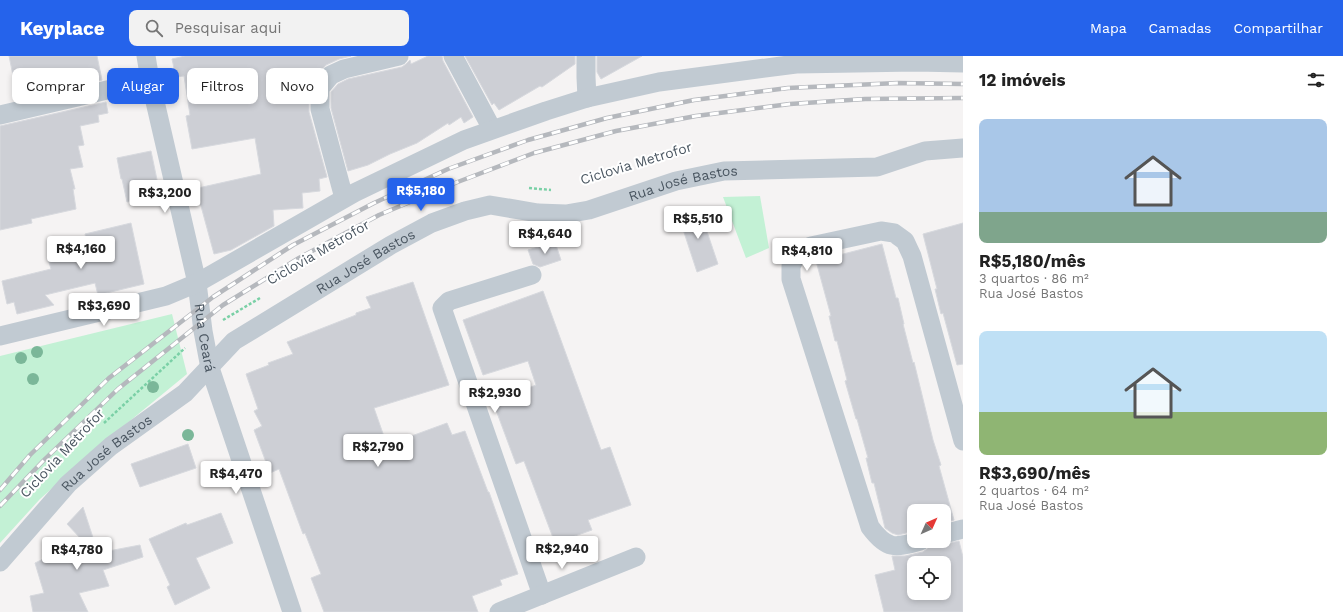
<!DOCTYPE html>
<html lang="pt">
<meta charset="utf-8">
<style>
body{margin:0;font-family:"Work Sans",sans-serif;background:#f2f2f2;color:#222;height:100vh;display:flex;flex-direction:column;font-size:15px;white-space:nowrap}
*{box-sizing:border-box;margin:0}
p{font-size:13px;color:#767676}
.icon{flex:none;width:22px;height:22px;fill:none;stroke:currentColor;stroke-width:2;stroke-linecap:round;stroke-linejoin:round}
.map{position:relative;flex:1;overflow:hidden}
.side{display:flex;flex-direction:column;background:#fff;width:380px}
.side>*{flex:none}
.banner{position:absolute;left:12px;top:12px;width:380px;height:36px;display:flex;gap:8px}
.needle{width:26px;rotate:45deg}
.fabs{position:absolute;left:907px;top:448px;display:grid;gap:8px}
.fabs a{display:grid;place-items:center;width:44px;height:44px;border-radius:8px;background:#fff;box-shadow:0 2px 6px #0003;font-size:20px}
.price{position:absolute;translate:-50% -34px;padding:0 9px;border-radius:4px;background:#fff;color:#222;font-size:13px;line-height:26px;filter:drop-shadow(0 1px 2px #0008)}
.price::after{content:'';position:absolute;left:50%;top:24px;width:12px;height:9px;margin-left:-6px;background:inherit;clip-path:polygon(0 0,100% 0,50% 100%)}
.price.selected{background:#2563eb;color:#fff}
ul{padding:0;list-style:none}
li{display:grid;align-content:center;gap:8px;height:212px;padding:0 16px}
li span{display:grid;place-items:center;height:124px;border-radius:8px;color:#555}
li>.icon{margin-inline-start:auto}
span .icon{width:72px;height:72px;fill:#fffc;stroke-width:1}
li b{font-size:17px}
h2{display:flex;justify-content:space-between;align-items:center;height:48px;padding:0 16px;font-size:17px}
.tag{padding:0 14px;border-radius:8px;background:#fff;box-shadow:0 2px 6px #0003;font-size:14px;line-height:36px}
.tag.selected{background:#2563eb;color:#fff}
header{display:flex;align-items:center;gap:24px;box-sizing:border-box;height:56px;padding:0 20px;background:#2563eb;color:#fff}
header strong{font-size:19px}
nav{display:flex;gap:22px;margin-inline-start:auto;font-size:14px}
.search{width:280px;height:36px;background:#f2f2f2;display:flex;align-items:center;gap:10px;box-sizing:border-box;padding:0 14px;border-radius:8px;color:#767676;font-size:15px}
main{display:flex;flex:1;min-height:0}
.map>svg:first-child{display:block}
</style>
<header>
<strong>Keyplace</strong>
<div class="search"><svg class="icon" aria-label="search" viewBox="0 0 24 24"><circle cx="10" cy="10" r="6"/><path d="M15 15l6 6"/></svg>Pesquisar aqui</div>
<nav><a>Mapa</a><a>Camadas</a><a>Compartilhar</a></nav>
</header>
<main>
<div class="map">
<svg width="963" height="556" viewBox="0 0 963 556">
<rect width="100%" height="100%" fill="#f5f3f3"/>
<path fill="#c3f1d5" d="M760,140L769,192L746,202L723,141Z
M172,258L187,318L114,378L40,443L0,487V300Z"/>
<path fill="#cdcfd5" stroke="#d7d9de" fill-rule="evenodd" d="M9,0H97L102,24L18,44Z
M185,0H351L339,3L326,9L312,25L309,31V56L327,121L319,123L320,135L302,137L303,152L273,154L274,170L231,194L214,198L198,139H199L198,132L261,118L255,82L192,93L186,60L190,59L184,20L176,21L172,3Z
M428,0H442L443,5L473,61L464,67L461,61L449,69L448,67L417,87L390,98L368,109L348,115L331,52V36L338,28L348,23L402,11L406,8L410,4L411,8Z
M465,0H575V8L542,31L540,30L499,54L494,47L492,49Z
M597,0H642L601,23L597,16Z
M106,46L108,57L98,59L99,66L80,70L84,89L78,90L83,111L70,113L75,133H73L76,153L31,163L32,167L0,174V70Z
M151,95L160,138L127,146L122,123H121L117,102Z
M699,152L718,208L697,216L678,158Z
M131,167L144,228L98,239L95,227L45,239L54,249L17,258L14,246L7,248L2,225L51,213L48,203L57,201L55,194L87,187L85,178Z
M963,167V308L957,309L943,257L941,258L935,233H937L923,178Z
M555,186L561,204L540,211L533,208L528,194Z
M882,188L896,242H898L904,268H903L913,307L914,306L933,384L941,409L939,410L954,464L944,467V455H914V475L898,479L892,477L885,472L874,427H872L866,402H868L857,363H856L845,325L847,324L837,285H835L829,260H831L816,205Z
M413,226L449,329L374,352L387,389L447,367L452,379L465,375L488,436H489L518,518L500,524L502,529L472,540L478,556H324L311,522L321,518L305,477L303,478L279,413L270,417L254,374L262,370L254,355L258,353L246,318L269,309L268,307L293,298L287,286L356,259V257L371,252L366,241Z
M543,235L601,394L610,391L631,449L588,464L592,474L555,487L524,405L516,408L493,346L536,329L528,305L483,319L463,264Z
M188,388L196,412L140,431L131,408Z
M83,451L98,497L140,489L143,501L103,514L109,530L79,537L88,556H33L30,540L44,537L35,507L60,495L59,494L82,484L67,468Z
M221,457L233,487L196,502L210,532L175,549L167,531L170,529L149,483L186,467L187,469Z
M931,485H936L941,489L959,485L963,501V556H884L875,519L895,514L892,500H905L923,496L928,492ZM914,507H944V537H914Z"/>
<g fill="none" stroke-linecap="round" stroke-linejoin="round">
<path stroke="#7ad0a6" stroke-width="2.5" stroke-dasharray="3 2" stroke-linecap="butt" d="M529,132L551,134
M223,264L260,242
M104,367L185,292"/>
<g stroke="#c1cad2" stroke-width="19">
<path id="s1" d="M146,0L150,24L197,227L203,275L210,312L292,556"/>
<path d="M453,0L492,73"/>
<path d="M586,0V21L587,42"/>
<path d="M0,59L150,24"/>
<path d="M344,142L320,53V32L331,19L344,13L399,0"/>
<path d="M532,219L449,245L442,252L542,539"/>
<path d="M0,280L166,240L197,227L354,137L464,84L546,55L587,42L659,26L796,8L916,6L963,7"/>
<path d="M944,478L963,473"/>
<path d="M920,485C895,492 887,494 870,471L791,223V210L797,198L811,190L881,175L894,177L905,185L912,200L963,385"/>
<path id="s2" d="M0,506L68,428L111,390L185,337L234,285L391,189L432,167L465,155L490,149L538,157L566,158L589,154L676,125L724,115L877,111L925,95L963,92"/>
<path d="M499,556L636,501"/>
</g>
<defs>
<path id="rail" d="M0,434L30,399L109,322L213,241L293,189L374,147L448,113L528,84L607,62L694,44L788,32L898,27L963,28
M0,450L45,403L118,333L223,249L299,202L379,159L455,127L534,97L616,75L696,60L790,48L865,43L963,42"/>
</defs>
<use href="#rail" stroke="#b5b8bd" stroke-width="4.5"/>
<use href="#rail" stroke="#fff" stroke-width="3" stroke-dasharray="9" stroke-linecap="butt"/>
</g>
<g fill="#7bb799">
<circle cx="37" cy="296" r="6"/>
<circle cx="21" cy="302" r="6"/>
<circle cx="33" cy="323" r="6"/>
<circle cx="153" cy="331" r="6"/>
<circle cx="188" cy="379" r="6"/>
</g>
<g text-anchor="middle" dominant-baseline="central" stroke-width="4" stroke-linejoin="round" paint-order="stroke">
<g font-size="14" fill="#4a5661" stroke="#fff">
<text transform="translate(636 107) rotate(-17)">Ciclovia Metrofor</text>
<text stroke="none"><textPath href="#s2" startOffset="813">Rua José Bastos</textPath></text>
<text transform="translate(318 196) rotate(-30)">Ciclovia Metrofor</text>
<text stroke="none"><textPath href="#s2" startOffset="477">Rua José Bastos</textPath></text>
<text stroke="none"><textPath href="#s1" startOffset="288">Rua Ceará</textPath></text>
<text transform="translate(62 397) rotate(-47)">Ciclovia Metrofor</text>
<text stroke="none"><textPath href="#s2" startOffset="153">Rua José Bastos</textPath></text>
</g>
</g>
</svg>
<div class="fabs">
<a><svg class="needle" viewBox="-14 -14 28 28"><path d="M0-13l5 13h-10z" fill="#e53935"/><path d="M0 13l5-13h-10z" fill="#767676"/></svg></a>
<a><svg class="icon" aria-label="locate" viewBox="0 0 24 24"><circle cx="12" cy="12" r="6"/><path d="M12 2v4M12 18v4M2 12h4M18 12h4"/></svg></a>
</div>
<b class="price selected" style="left:421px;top:156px">R$5,180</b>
<b class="price" style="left:165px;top:158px">R$3,200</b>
<b class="price" style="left:698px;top:184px">R$5,510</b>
<b class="price" style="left:545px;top:199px">R$4,640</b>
<b class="price" style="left:81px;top:214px">R$4,160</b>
<b class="price" style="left:807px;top:216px">R$4,810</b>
<b class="price" style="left:104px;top:271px">R$3,690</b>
<b class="price" style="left:495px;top:358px">R$2,930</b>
<b class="price" style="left:378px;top:412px">R$2,790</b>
<b class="price" style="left:236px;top:439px">R$4,470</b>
<b class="price" style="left:562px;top:514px">R$2,940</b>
<b class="price" style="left:77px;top:515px">R$4,780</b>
<div class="banner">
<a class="tag">Comprar</a>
<a class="tag selected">Alugar</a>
<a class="tag">Filtros</a>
<a class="tag">Novo</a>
</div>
</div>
<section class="side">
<h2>12 imóveis<svg class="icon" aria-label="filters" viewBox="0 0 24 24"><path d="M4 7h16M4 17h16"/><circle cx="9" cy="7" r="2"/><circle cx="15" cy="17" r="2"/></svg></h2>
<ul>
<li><span style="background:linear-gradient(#a9c7e8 75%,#7fa58c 0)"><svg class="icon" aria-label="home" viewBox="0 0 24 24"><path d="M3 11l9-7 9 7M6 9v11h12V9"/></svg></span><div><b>R$5,180/mês</b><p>3 quartos · 86 m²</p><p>Rua José Bastos</p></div></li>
<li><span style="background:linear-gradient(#bfe0f5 65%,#8fb573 0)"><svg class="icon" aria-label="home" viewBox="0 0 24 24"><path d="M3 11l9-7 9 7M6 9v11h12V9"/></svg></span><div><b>R$3,690/mês</b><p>2 quartos · 64 m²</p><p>Rua José Bastos</p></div></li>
</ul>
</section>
</main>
